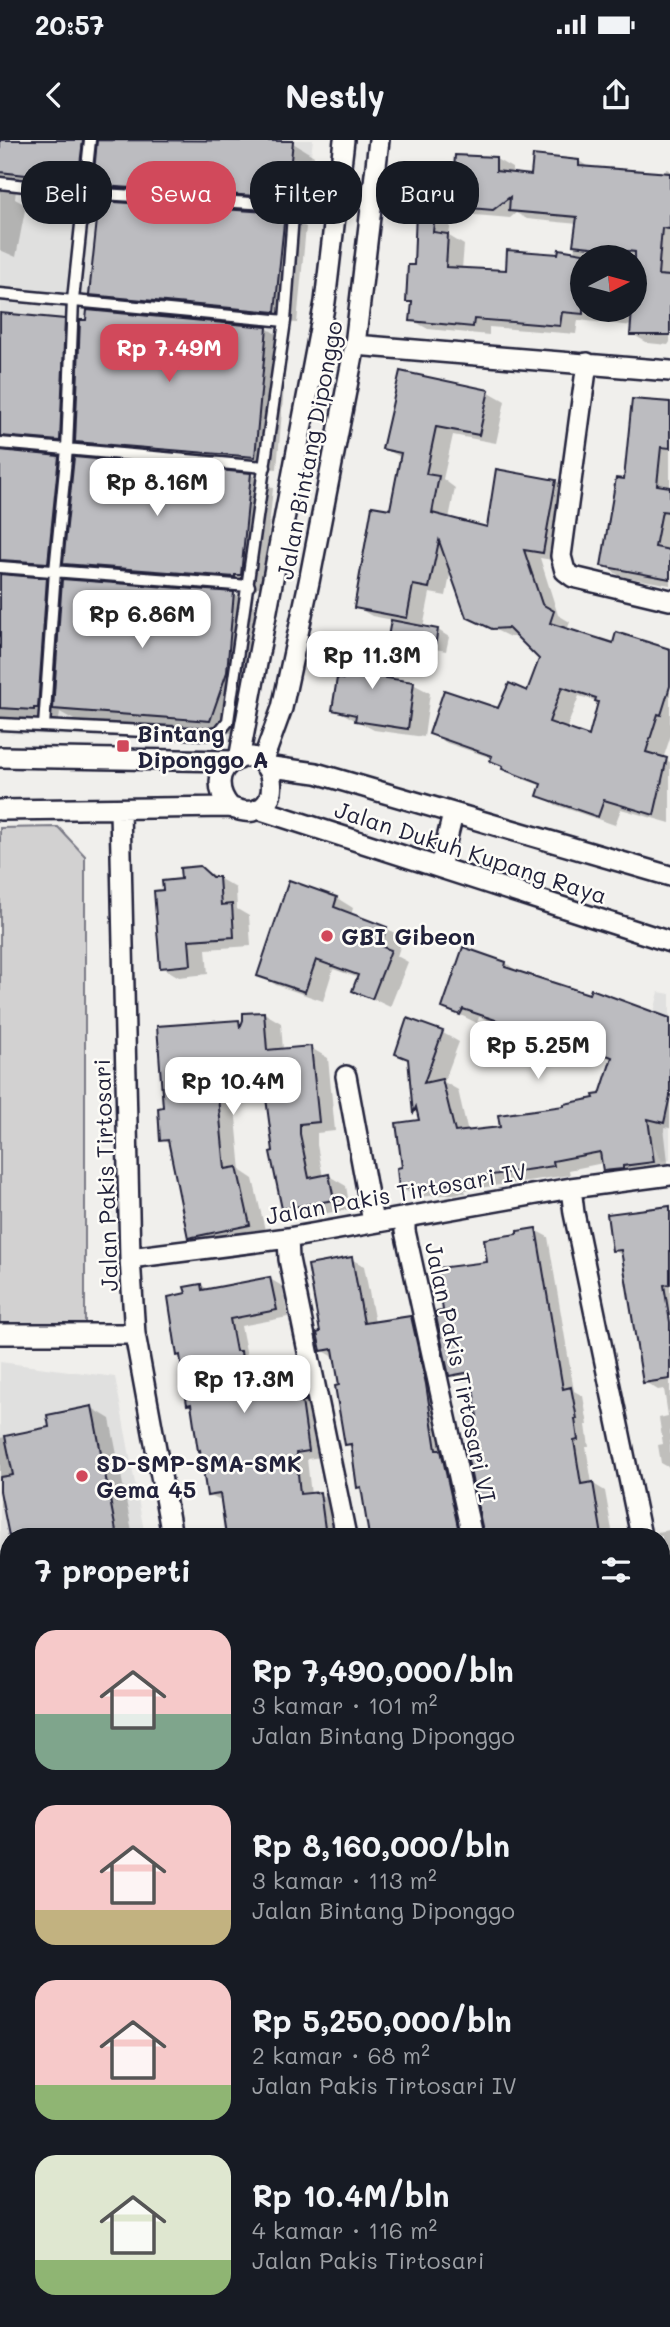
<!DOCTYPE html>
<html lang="id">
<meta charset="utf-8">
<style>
body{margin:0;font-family:Mali,sans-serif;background:#242831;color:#f1f3f6;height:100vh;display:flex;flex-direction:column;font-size:26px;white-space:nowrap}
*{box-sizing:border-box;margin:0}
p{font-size:23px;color:#9ea1a6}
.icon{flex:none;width:38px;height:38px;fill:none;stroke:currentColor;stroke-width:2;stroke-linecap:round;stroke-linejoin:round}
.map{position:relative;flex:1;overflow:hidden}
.side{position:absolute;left:0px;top:1388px;width:670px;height:800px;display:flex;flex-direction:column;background:#171b24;border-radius:28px 28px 0 0;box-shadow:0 4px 10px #0003}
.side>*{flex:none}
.guide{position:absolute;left:21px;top:21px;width:628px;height:63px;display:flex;gap:14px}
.needle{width:46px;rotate:84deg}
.fabs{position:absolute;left:570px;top:105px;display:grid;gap:14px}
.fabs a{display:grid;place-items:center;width:77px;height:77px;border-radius:50%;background:#171b24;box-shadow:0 4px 10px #0003;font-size:35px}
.price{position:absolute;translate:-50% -60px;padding:0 16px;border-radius:14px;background:#fff;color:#222;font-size:23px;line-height:46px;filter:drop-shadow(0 2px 4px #0008)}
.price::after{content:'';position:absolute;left:50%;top:42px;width:21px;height:16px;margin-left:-10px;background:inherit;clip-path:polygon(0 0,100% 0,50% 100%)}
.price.on{background:#d1495b;color:#fff}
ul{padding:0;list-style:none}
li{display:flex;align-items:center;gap:21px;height:175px;padding:0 35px}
li span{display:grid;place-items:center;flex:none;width:196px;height:140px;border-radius:21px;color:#555}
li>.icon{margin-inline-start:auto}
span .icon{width:84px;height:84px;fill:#fffc;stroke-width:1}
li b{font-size:30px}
h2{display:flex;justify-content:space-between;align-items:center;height:84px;padding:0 35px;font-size:30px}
.chip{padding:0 24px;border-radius:28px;background:#171b24;box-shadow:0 4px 10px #0003;font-size:24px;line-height:63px}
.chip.on{background:#d1495b;color:#fff}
.status{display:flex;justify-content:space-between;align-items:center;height:49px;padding:0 35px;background:#171b24;direction:ltr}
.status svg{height:19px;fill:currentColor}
header{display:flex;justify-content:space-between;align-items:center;height:91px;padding:0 35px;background:#171b24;font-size:32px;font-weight:700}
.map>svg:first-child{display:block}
</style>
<div class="status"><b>20:57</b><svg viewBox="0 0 49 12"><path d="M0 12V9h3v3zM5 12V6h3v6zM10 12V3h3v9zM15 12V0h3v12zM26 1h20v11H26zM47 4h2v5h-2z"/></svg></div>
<header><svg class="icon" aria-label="back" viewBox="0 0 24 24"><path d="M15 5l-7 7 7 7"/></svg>Nestly<svg class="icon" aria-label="share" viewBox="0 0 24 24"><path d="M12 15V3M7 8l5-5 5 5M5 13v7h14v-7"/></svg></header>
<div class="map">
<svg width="670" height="2187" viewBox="0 0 670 2187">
<rect width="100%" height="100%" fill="#f0efec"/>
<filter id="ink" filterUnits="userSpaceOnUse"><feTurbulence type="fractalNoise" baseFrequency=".0143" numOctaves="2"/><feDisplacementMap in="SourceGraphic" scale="14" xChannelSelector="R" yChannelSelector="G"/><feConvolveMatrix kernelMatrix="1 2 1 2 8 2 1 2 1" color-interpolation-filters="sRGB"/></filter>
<g filter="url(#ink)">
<path fill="#e0e0df" d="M0,0H313L231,603L0,593Z
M659,852L670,854V1020L662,1021L651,1001L623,996Z
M0,1222L115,1237L145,1396H9V1586H0Z"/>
<path fill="#d2d1d1" stroke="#7a7a86" stroke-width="2" d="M58,687L85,716V1189L0,1187V688Z"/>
<path fill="#0003" fill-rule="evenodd" d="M0,0H267L293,3L314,16L308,69L125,58L101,45L100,52L29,48L16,50L15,59L26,65L16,117L0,110Z
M496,19L512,28V35L533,37L579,21L592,29L665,34L666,29L670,30V202L668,205L648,203L632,194L633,186L578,180L576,194L489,187V195L428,189L412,180L413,163L408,161L416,127L418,46L455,47ZM452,73L510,78L516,73L527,79L578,84L574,113L507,132L462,129L464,105L449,96ZM583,117H635V170H583Z
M285,75L306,87L297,183L113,167L91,154Z
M0,175L64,180L81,190L266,188L288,201L277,329L98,314L82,304L81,312L24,307L16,310L15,314L58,318L74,327L251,335L273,348L263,447H257V449L87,436L71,427L70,435L18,433L15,437L47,440L63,449L234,454L256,467L249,545L232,593L76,581L60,572L59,580L56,579L55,582L0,577Z
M489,252L505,261L496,303L453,295L443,339L455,348L449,379L488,389L556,341L572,351L559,421L540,418L558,475L570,482L567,490L614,505L670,511V598L663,619L670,622V683L621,669L615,685L556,665L540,655L543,646L520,638L492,618L447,603L431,593L499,571L528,554L541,518L520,497H510L485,485L451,430L446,456L430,453L423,488L438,490L449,497L446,511L402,503L390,496L393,480L372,476L356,467L391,371L402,318L384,308ZM579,556L600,562L590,598L566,590Z
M670,263V445L620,436L603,425L626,341Z
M377,508L394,518L390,540L413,544L430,553L424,597L374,590L334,569L345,541Z
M199,727L236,748L237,769L249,776L251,806L206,809L208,834L179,837L162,827L165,752Z
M337,758L353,768L351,775L386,788L403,798L397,816L408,822L390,867L354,850L359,838L333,829L323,861L276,845L259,835Z
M506,823L521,834L670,880V988L664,987L669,1030L621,1040L604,1030L603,1023L569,1030L570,1035L465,1050L466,1053L417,1057L401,1048L404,1029L422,982L420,975L415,972L410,920L397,913L408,880L443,893L459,902L444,942L458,950L468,993L502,989L596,959L601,955L613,919L574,905L571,915L535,904L519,895L520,891L479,877L477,883L444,867Z
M264,873L281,883L283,910L311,908L328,918L335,991L317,993V1005L323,1037L329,1036L346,1046L350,1069L300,1078L283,1068L267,953L234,956L241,1031L253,1039L266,1094L207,1107L190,1097L171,1005L162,1000L165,969L239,882L243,885Z
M670,1068V1328L661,1323L658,1305L663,1304L659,1278L668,1276L664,1249L658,1250L645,1242L623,1116L614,1110Z
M535,1090L548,1097L574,1251L583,1256L588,1285H586L589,1307H586L592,1343L605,1351L613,1396H496L485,1390L473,1307L479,1279L474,1240L463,1242L451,1235L445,1173L489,1124Z
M351,1119L364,1126L375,1183L411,1178L423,1185L470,1396H371L364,1349L359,1346L354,1308L346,1304L341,1247L334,1217L322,1210V1194Z
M270,1139L282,1146L288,1177L241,1186L247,1216L253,1220L254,1229L297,1223L309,1230L321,1317L307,1319L311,1355L319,1354L332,1361L344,1396H228L223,1362L208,1355L193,1266L189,1264L182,1217L179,1215L188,1155L201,1145L209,1150Z
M92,1268L110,1279L133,1396H11L5,1367H0V1298L51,1289Z
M670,1390V1416L662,1411V1396H658L657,1392Z
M9,1427V1486L0,1440V1428Z
M662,1631L670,1636V1881L662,1883Z
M667,1913L670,1914V1975L662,1976V1914Z
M0,1938H9V1974L0,1975Z
M670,2002V2065L662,2066V2004Z
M0,2090H9V2179H132L130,2187H0Z
M662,2092L670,2135V2187H624L623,2179H662Z
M145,2179H199L197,2187H146Z
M212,2179H303L304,2187H213Z
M342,2179H446L443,2187H344Z
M459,2179H558L559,2183L531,2187H460Z"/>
<path fill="#bcbcc0" stroke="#22223b" stroke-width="2" fill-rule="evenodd" d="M0,0H83L78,41L0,32Z
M97,0L293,1L287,58L101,46V44L93,43Z
M455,15L496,17V31L531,35L533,15L579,20V26L670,33V89L662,88L658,135L670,136V195H630L632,170H635V112L573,105L577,77L509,71L510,57L493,70L436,65L433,92L448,94L446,127L506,130L507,110L558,114L559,109L583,113V174L562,172L560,186L474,179L473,187L410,181L412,162H406L408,125H414L417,44L453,45Z
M99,61L285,73L275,172L89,155Z
M87,170L267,187L255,317L75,302L80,180H86Z
M0,173L65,179L60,301L0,296Z
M400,231L489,250L479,295L436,287L426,334L439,336L432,373L487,387L496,329L556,340L543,413L524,410L542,464L554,471L550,483L613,503L616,492L670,509V546L661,575L658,574L646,612L667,618L654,675L604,660L598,677L537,656L541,644L502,629L503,626L490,621L492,616L429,594L444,550L498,568L509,543L527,551L539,519L508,488L492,489L466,477L439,401L429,448L413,445L407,478L354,468L372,366L390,369L401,313L382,309ZM562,547L596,558L595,561L598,562L589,596L549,582Z
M632,259L670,262V308L661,307L657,345L670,347V372L662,371L655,407L670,410V439L601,426L616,338L624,339Z
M0,310L59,316L48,423L0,420Z
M74,317L251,333L241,435H235V437L63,424Z
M0,434L47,438L38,568H34V570L0,568Z
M62,439L234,452L227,532L210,581L53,569Z
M391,480L438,489L435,506L388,497Z
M350,501L378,506L373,536L414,542L408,589L355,581L356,575L332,570L337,538L343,539Z
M200,726L212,737H219L221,765L232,764L234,797L189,800L191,825L160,828L154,751L163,750L162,741L181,739L180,728Z
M289,740L337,757L334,767L387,787L380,806L391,810L372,859L352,851L358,835L316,820L305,852L257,836Z
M463,807L506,822L505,827L589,854L591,849L670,878V956L664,983L648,979L654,1022L623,1026V1029L603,1031L600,1012L553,1021L554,1026L450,1041V1044L399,1049L397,1028L402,1027L396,983L419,980L416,967L413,974L408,919L395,914L407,878L443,891L424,943L442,939L455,992L500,987L498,975L564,966V964L594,958L593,955L600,954L612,917L558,897L554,908L517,895L519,888L463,869L460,875L442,868Z
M264,872L267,910L311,906L319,982L300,984V994L309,1038L329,1034L334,1060L282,1069L270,1012L273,1011L264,943L217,947L225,1029L237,1027L250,1085L188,1098L168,1000L160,1001L158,968L163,967L157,886L239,880L240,888L243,880V873Z
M670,1066V1144L664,1145L670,1182V1239L643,1243L621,1110L612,1111L607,1074Z
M536,1088L563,1249L571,1247L577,1279H575L578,1300L574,1301L581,1344L593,1342L602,1396H484L465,1306L471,1305L467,1279L477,1277L471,1232L449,1236L435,1172L443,1171L438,1128L487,1122L484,1099L517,1094V1091Z
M352,1117L364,1183L411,1176L426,1244L436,1310H441L460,1396H369L361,1347L357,1348L351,1304L345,1305L335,1246L339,1245L333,1209L321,1211L317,1193L320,1192L308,1125Z
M270,1137L277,1170L230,1179L236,1211H241L243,1229L297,1221L305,1261H302L309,1311L296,1313L300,1354L320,1352L326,1396H285L284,1392L254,1396H226L220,1354L207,1356L200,1310L198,1311L191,1264L187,1265L180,1215L177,1216L168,1157L186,1153L184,1147L201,1144L202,1150Z
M92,1266L117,1396H9L0,1351V1337L13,1335L5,1296L49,1287L47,1275Z"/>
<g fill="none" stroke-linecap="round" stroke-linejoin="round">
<defs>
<path id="lane" d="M0,43L85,53L286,65L292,68L293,75L285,181L228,581L219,592L207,594L0,584
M0,154L285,181
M0,303L265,327
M0,427L249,446
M44,586L55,431L67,309L73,160L90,0
M4,1589L9,1647
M0,1833L9,1818"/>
<path id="street" d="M355,205L670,231
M587,223L561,416L565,431L573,437L670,460
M0,617L234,621
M239,619L325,162L344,0
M262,623L282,568L309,442L355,205L379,0
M265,626L316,633L670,736
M258,669L670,802
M0,670L230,667C290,692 279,598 235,620C215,630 217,652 230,667
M120,670L130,1118L135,1194L172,1396
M440,727L453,674
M346,936L373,1082
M571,1048L574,1073L641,1396
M405,1077V1091L472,1396
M288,1098L289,1119L346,1396
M130,1118L288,1098L571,1048L670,1035
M0,1194H135
M662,1498L670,1539
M662,1886L670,1884
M0,1995L9,1994
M0,2016L9,2013
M662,2081L670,2123
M131,2179L133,2187
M198,2179L200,2187
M316,2179L318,2187
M445,2179L447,2187
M563,2179L564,2187"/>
</defs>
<use href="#lane" stroke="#22223b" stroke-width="15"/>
<use href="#street" stroke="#22223b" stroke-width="24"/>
<use href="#lane" stroke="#fdfcf7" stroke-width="10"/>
<use href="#street" stroke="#fdfcf7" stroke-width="19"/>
</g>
</g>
<g fill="#d1495b" stroke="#fdfcf7" stroke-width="2.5">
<rect x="116" y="599" width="14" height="14" rx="3.5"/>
<circle cx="327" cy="796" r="7"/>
<circle cx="82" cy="1336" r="7"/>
</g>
<g text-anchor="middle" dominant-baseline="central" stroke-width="5" stroke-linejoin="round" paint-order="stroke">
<g font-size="23" fill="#22223b" stroke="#fdfcf7">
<text transform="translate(309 310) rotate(-79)">Jalan Bintang Diponggo</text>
<text transform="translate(471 712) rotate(18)">Jalan Dukuh Kupang Raya</text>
<text transform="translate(105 1035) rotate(-92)">Jalan Pakis Tirtosari</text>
<text transform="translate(396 1053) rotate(-10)">Jalan Pakis Tirtosari IV</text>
<text transform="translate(461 1232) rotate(78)">Jalan Pakis Tirtosari VI</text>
</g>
<g font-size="23" font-weight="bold" fill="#22223b" stroke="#fdfcf7" text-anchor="start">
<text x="137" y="593">Bintang<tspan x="137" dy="26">Diponggo A</tspan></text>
<text x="341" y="796">GBI Gibeon</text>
<text x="96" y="1323">SD-SMP-SMA-SMK<tspan x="96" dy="26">Gema 45</tspan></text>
</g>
</g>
</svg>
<div class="fabs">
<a><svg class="needle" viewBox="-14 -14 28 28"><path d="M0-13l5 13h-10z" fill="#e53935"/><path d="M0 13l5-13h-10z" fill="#9ea1a6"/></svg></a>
</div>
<b class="price on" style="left:169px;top:244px">Rp 7.49M</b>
<b class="price" style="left:157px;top:378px">Rp 8.16M</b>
<b class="price" style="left:142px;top:510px">Rp 6.86M</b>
<b class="price" style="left:372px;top:551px">Rp 11.3M</b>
<b class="price" style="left:538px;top:941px">Rp 5.25M</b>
<b class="price" style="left:233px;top:977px">Rp 10.4M</b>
<b class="price" style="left:244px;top:1275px">Rp 17.3M</b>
<div class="guide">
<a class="chip">Beli</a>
<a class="chip on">Sewa</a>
<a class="chip">Filter</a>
<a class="chip">Baru</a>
</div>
<section class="side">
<h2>7 properti<svg class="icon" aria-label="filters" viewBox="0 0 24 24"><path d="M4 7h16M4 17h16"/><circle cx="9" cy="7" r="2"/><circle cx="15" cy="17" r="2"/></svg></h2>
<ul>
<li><span style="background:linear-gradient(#f6c9c9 60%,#7fa58c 0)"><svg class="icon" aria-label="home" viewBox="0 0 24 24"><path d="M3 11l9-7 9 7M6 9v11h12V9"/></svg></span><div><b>Rp 7,490,000/bln</b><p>3 kamar · 101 m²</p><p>Jalan Bintang Diponggo</p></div></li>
<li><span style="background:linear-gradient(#f6c9c9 75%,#c2b280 0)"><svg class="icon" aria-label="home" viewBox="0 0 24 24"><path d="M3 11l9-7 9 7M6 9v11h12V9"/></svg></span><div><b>Rp 8,160,000/bln</b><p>3 kamar · 113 m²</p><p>Jalan Bintang Diponggo</p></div></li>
<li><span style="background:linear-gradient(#f6c9c9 75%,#8fb573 0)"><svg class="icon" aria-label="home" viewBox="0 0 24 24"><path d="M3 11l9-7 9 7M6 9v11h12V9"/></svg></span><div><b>Rp 5,250,000/bln</b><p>2 kamar · 68 m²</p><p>Jalan Pakis Tirtosari IV</p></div></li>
<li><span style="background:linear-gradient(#dfe7d0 75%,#8fb573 0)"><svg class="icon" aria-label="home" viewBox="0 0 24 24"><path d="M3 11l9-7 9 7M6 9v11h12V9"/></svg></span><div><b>Rp 10.4M/bln</b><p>4 kamar · 116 m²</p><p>Jalan Pakis Tirtosari</p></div></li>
</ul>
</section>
</div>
